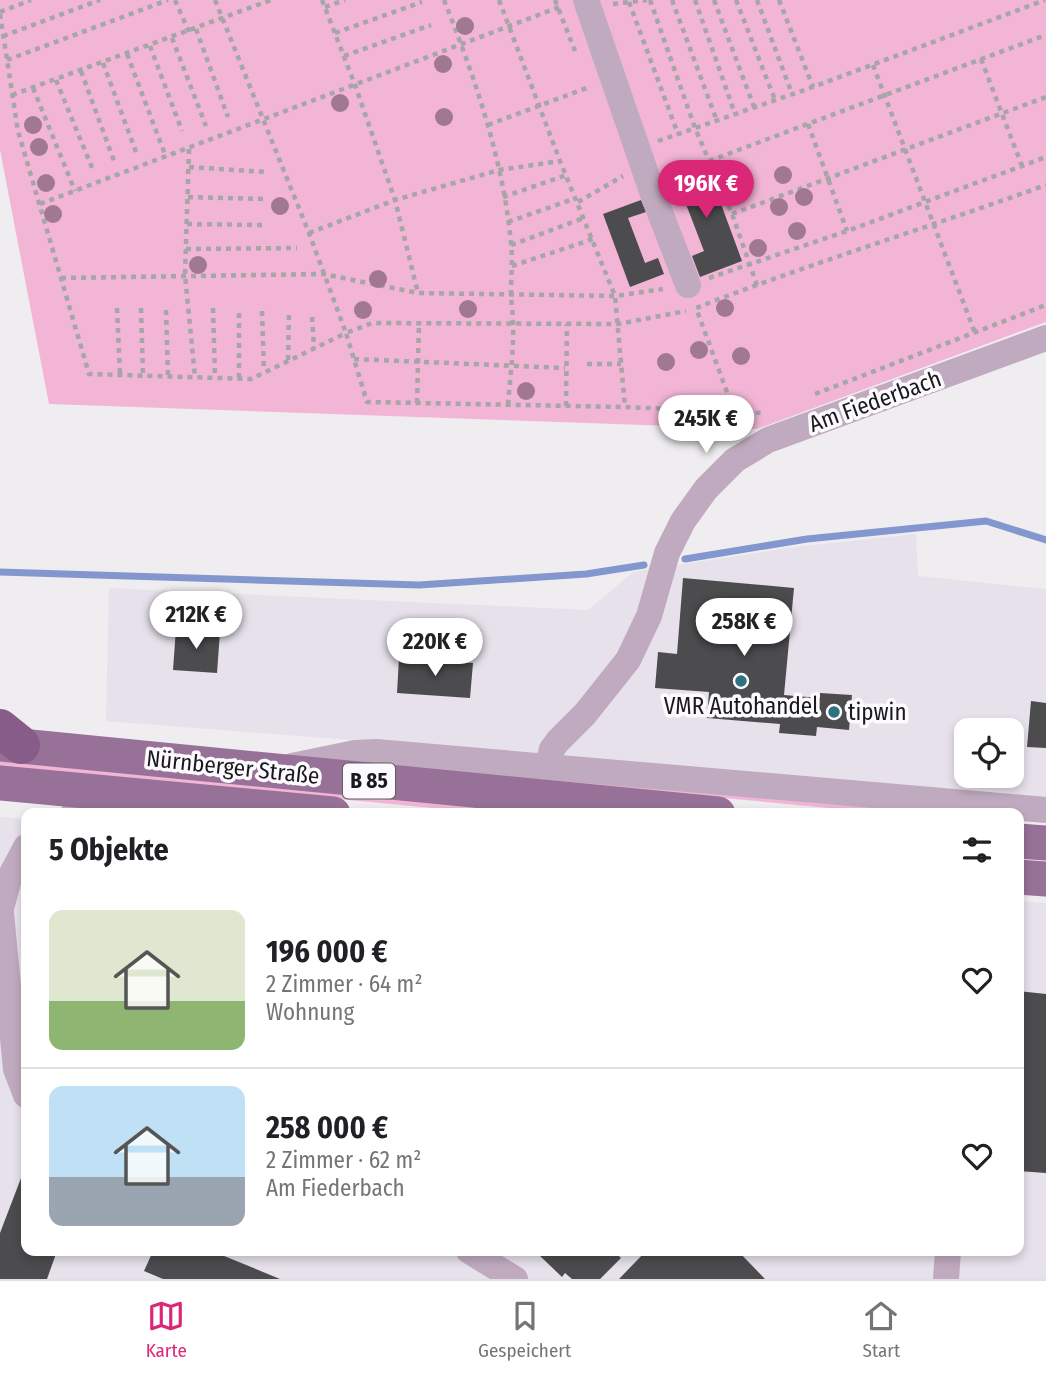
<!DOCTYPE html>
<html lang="de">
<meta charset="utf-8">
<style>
body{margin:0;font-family:"Fira Sans Condensed",sans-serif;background:#f6f6f6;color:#202124;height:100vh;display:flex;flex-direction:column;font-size:26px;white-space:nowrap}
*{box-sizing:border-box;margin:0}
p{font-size:23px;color:#757577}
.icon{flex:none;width:38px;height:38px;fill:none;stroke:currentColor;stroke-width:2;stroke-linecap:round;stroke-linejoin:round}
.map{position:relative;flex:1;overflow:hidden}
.sheet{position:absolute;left:21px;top:808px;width:1003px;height:448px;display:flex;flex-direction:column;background:#fff;border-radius:14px;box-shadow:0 4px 10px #0003}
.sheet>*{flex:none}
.controls{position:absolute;left:954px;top:718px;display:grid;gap:14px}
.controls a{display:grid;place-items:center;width:70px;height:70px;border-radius:14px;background:#fff;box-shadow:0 4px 10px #0003;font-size:35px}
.price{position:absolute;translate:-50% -60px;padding:0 16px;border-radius:24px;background:#fff;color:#222;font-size:23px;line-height:46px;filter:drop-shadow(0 2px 4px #0008)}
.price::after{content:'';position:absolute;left:50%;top:42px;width:21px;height:16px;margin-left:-10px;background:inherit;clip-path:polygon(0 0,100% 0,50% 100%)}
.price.selected{background:#db2777;color:#fff}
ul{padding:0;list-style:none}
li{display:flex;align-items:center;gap:21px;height:175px;padding:0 28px}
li+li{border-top:2px solid #e0e0e0}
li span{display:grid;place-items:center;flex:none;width:196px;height:140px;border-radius:14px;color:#555}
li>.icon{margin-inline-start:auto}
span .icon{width:84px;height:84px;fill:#fffc;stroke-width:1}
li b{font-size:30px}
h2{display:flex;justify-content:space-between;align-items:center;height:84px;padding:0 28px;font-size:30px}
.dock{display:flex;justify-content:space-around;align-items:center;height:98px;border-top:2px solid #e0e0e0;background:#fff;font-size:19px;color:#757577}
.dock a{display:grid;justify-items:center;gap:4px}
.dock .selected{color:#db2777}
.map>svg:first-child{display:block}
</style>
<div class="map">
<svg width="1046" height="1279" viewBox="0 0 1046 1279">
<rect width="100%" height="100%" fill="#efedf0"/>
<path fill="#e6e1eb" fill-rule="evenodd" d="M916,534L918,576L1046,589V800L491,751L106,721L109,588L588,610L633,572L795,547ZM966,730H1012V775H966Z
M0,817L26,819V1251H1018L1019,901L1046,903V1279H0Z"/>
<path fill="#f2b5d6" d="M0,0H1046V322L757,429L49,404L0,150Z
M0,761L564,814H496L0,767Z
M356,763L982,814H892Z"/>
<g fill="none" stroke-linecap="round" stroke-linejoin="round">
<path stroke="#8496ce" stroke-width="7" d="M685,559L807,539L986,521L1046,540
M0,572L419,585L586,574L644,565"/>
</g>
<path fill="#4c4c4f" d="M707,166L742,261L700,277L692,256L704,251L684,199L673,204L664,181Z
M641,200L646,212L628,218L645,263L658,258L664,274L630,287L603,214Z
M683,578L794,588L784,695L820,698V693L852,695L849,730L817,727L816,736L779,733L780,724L707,718L709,692L655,688L658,652L677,654Z
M176,628L220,632L217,673L173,670Z
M399,658L473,663L470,698L397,693Z
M1031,701L1046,703V748L1027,747Z
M1018,991L1046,994V1173L1018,1171Z
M26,1165V1251H57L47,1279H0V1233Z
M153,1251H212L280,1279H163L144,1271Z
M543,1251H614L621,1258L600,1279H572L565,1273L562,1277L539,1255Z
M646,1251H738L765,1279H619Z"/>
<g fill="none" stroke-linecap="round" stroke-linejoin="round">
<path stroke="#a6a5a7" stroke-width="4.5" stroke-dasharray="5 5" stroke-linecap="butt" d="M175,0L189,32
M215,0L309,233L346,333L372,323L618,324L686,311
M322,0L355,85L395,200L418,293
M444,0C475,78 503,159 511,243C513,260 511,275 511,292C511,302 513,313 513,324C514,351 510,378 508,405
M499,0L560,161L615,296L625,407
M555,0L575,51
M650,0L695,128L732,214L757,285
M672,0L717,121
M695,0L735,114
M714,0L754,107
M736,0L775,100
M757,0L792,94
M779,0L813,87
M629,2L678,134
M613,4L647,0
M325,7L345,0
M0,12L31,0
M0,14L18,131L89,374L251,379L346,333L367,402L625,407L764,413
M196,29L228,117
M335,33L422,2
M3,36L100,0
M172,38L206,126
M150,46L182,131
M127,54L166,157
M344,56L431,25
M981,59L1022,166
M7,60L168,0
M103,63L136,152
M873,65L975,333
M81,71L114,161
M56,80L93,170
M33,88L75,191
M12,95L271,0
M808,124L847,231
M488,125L589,87
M658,141L813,87L1045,0
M189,149L185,275L195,377
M709,161L1046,35
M189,167L266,172
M188,197L267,199
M503,197L567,175
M578,202L623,176
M40,204L562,6
M732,214L1046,97
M508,222L576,198
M187,224L264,225
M309,233L395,200L499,170L560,161
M511,245L584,218
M186,249L297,248
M512,266L593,239
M61,278L323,274L418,293L615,296L663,289
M709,278L847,231L1046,157
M117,308L120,375
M141,308L143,376
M213,308L215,378
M166,310L168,376
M262,311L264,371
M312,317L314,348
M354,359L565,368
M288,360L289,313
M587,364H621
M239,378V311
M815,394L1046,305
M417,403L419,323
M566,406L567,324
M734,411L696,308C811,263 930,227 1046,185"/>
<path stroke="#c0aabf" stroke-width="26" d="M586,0L654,197L688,285
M292,766L355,753L376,752L1046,810
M548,766L552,749L558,741L585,714L628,660L649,616L667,553L683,521L706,489L735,460L768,440L1046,338
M73,814L122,802
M0,903L16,1069L26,1095
M1,908L9,879L26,847
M469,1251L515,1279
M946,1279L948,1251"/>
<path stroke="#977197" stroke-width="35" d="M0,744L718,814
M0,783L333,814
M1018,841L1046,843
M1018,877L1046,879"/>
<path stroke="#885c89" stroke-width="38" d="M0,728L21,745"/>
</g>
<g fill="#a07892">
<circle cx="465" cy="26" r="9"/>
<circle cx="443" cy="64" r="9"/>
<circle cx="340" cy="103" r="9"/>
<circle cx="444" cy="117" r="9"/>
<circle cx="33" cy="125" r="9"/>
<circle cx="39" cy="147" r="9"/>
<circle cx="783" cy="175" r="9"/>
<circle cx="46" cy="183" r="9"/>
<circle cx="804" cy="197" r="9"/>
<circle cx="280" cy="206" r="9"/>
<circle cx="779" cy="207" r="9"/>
<circle cx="53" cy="214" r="9"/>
<circle cx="797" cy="231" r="9"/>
<circle cx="758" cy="248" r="9"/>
<circle cx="198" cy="265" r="9"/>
<circle cx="378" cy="279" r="9"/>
<circle cx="725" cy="308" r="9"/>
<circle cx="468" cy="309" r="9"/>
<circle cx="363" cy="310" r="9"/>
<circle cx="699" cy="350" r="9"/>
<circle cx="741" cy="356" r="9"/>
<circle cx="666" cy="362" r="9"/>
<circle cx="526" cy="391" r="9"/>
</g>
<g fill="#2d7280" stroke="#fcfafe" stroke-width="2.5">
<circle cx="741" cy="681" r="7"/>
<circle cx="834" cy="712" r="7"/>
</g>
<g text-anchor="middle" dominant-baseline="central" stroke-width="7" stroke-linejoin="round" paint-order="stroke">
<rect fill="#fcfafe" stroke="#5d5c5e" stroke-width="2" x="343" y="763.5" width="52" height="35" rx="5"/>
<g font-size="21" font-weight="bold" fill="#19181a">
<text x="369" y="781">B 85</text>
</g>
<g font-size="23" fill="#19181a" stroke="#fcfafe">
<text transform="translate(875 401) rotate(-20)">Am Fiederbach</text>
<text transform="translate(233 767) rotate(6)">Nürnberger Straße</text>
</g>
<g font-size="23" fill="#19181a" stroke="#fcfafe">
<text x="741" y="706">VMR Autohandel</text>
<text x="848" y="712" text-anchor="start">tipwin</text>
</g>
</g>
</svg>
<div class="controls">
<a><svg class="icon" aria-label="locate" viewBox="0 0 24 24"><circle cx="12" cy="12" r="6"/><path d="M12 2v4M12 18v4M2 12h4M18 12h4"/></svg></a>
</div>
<b class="price selected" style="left:706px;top:220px">196K €</b>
<b class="price" style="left:706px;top:455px">245K €</b>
<b class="price" style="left:196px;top:651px">212K €</b>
<b class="price" style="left:744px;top:658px">258K €</b>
<b class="price" style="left:435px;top:678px">220K €</b>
<section class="sheet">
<h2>5 Objekte<svg class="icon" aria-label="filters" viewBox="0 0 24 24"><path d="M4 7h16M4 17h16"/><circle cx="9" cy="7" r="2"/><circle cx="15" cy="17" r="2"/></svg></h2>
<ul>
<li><span style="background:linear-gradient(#dfe7d0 65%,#8fb573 0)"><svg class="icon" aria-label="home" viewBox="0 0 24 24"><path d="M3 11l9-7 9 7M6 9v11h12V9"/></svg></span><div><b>196 000 €</b><p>2 Zimmer · 64 m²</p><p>Wohnung</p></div><svg class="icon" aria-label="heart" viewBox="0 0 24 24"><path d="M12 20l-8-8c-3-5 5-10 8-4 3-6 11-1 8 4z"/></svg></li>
<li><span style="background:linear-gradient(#bfe0f5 65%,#9aa5b1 0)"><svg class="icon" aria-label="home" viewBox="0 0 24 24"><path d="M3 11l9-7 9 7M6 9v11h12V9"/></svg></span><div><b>258 000 €</b><p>2 Zimmer · 62 m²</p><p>Am Fiederbach</p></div><svg class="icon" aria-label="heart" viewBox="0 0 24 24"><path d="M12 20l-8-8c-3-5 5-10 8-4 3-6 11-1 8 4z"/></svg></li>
</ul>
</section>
</div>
<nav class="dock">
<a class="selected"><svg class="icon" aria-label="map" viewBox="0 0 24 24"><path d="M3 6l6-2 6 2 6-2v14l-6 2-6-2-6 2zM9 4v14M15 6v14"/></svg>Karte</a>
<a><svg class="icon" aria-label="saved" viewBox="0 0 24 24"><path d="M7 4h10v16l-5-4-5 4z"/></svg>Gespeichert</a>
<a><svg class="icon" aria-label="home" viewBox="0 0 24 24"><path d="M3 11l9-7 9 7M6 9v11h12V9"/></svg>Start</a>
</nav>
